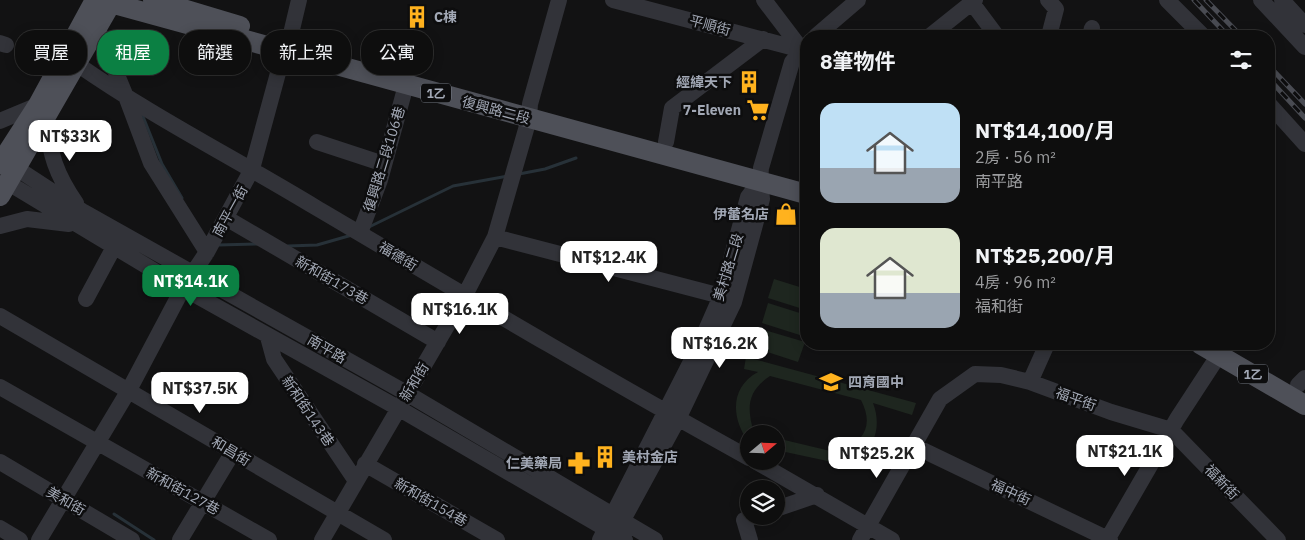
<!DOCTYPE html>
<html lang="zh-TW">
<meta charset="utf-8">
<style>
body{margin:0;font-family:"IBM Plex Sans","Noto Sans TC",sans-serif;background:#171717;color:#f1f3f6;height:100vh;display:flex;flex-direction:column;font-size:19px;white-space:nowrap}
*{box-sizing:border-box;margin:0}
p{font-size:16px;color:#9b9c9e}
.icon{flex:none;width:28px;height:28px;fill:none;stroke:currentColor;stroke-width:2;stroke-linecap:round;stroke-linejoin:round}
.map{position:relative;flex:1;overflow:hidden}
.drawer{position:absolute;left:800px;top:30px;width:475px;height:320px;display:flex;flex-direction:column;background:#0e0e0e;border-radius:20px;box-shadow:0 2px 12px #0003,0 0 0 1px #2e2e2e}
.drawer>*{flex:none}
.hud{position:absolute;left:15px;top:30px;width:475px;height:45px;display:flex;gap:10px}
.needle{width:32px;rotate:71deg}
.fabs{position:absolute;left:740px;top:425px;display:grid;gap:10px}
.fabs a{display:grid;place-items:center;width:45px;height:45px;border-radius:50%;background:#0e0e0e;box-shadow:0 2px 12px #0003,0 0 0 1px #2e2e2e;font-size:25px}
.price{position:absolute;translate:-50% -42px;padding:0 11px;border-radius:10px;background:#fff;color:#222;font-size:16px;line-height:32px;filter:drop-shadow(0 1px 2px #0008)}
.price::after{content:'';position:absolute;left:50%;top:30px;width:15px;height:11px;margin-left:-8px;background:inherit;clip-path:polygon(0 0,100% 0,50% 100%)}
.price.current{background:#0b8043;color:#fff}
ul{padding:0;list-style:none}
li{display:flex;align-items:center;gap:15px;height:125px;padding:0 20px}
li span{display:grid;place-items:center;flex:none;width:140px;height:100px;border-radius:15px;color:#555}
li>.icon{margin-inline-start:auto}
span .icon{width:60px;height:60px;fill:#fffc;stroke-width:1}
li b{font-size:21px}
h2{display:flex;justify-content:space-between;align-items:center;height:60px;padding:0 20px;font-size:21px}
.chip{padding:0 18px;border-radius:20px;background:#0e0e0e;box-shadow:0 2px 12px #0003,0 0 0 1px #2e2e2e;font-size:18px;line-height:45px}
.chip.current{background:#0b8043;color:#fff}
.map>svg:first-child{display:block}
</style>
<div class="map">
<svg width="1305" height="540" viewBox="0 0 1305 540">
<rect width="100%" height="100%" fill="#121213"/>
<path fill="#1e261f" d="M774,279L806,289V310L768,298Z
M768,303L806,315V337L762,323Z
M761,329L805,342L798,362L755,348Z
M746,357L916,403L912,415L873,403C883,429 873,454 846,465L776,450V438L843,454C864,438 874,426 861,400L770,376C746,392 747,409 754,433L756,434H749L748,441C731,418 730,387 758,372L744,369Z"/>
<g fill="none" stroke-linecap="round" stroke-linejoin="round">
<path stroke="#273138" stroke-width="3" d="M109,33L116,52
M142,114L162,164L182,198
M519,174L545,169L576,158
M369,227L453,186L508,176
M218,245L257,244
M288,246L317,245L352,235
M114,514L154,540"/>
<path stroke="#323339" stroke-width="16" d="M613,0L806,51
M764,0L802,50
M1048,0L1056,9L1049,36
M1167,0L1203,36
M1261,0L1305,47
M1282,0L1305,25
M972,3L996,35
M98,29L127,99L151,163L207,252
M816,36L858,0
M930,36L975,0
M1090,36L1092,28
M289,42L299,0
M0,43L6,45
M77,64C153,117 236,159 315,207C459,292 602,377 749,458
M1269,104L1305,144
M45,120C51,155 55,173 76,203
M0,121L38,105
M317,142L384,164
M666,142L672,108L763,39
M7,162L82,211L408,394L655,540
M0,178L183,288L398,408L625,540
M226,218L438,342
M0,226L27,219L69,224
M360,233L380,180L406,85
M495,237L721,296L729,300
M86,299L114,247
M0,316L384,540
M268,337L274,359L356,481
M1030,382L1047,344
M1298,385L1305,378
M0,387L269,540
M912,445L1110,540
M755,461L892,540
M0,462L132,540
M365,464L497,540
M776,509L817,495
M0,528L20,540
M618,529L678,419L734,302L762,199L760,181L761,168L792,62L806,45
M39,540L129,390L183,288L207,252L252,169L284,51
M180,540L233,452
M322,540L465,295L495,237L529,119L530,104L559,0
M600,540L700,344L721,296L748,197L760,181
M750,540L744,520L755,516
M860,540L940,399L975,374L1001,375L1030,382L1111,412L1171,430L1278,540
M1107,540L1177,419L1226,344"/>
<path stroke="#4e5058" stroke-width="20" d="M100,0L806,194
M153,0L240,26
M0,164L38,105L95,0
M0,196L113,0
M1200,344L1305,405"/>
<defs>
<path id="rail" d="M1194,0L1228,36
M1206,0L1241,36
M1269,66L1305,104
M1269,79L1305,118"/>
</defs>
<use href="#rail" stroke="#494b52" stroke-width="5"/>
<use href="#rail" stroke="#0d0d0e" stroke-width="3" stroke-dasharray="9" stroke-linecap="butt"/>
</g>
<defs>
<symbol id="building-bare" viewBox="-9 -9 18 18"><path d="M-4-6H4V6H1V3H-1V6H-4ZM-2.5-4.3h1.7v1.8h-1.7ZM.8-4.3h1.7v1.8H.8ZM-2.5-1h1.7V.8h-1.7ZM.8-1h1.7V.8H.8Z" fill="#ffb21e" stroke="#0d0d0e" stroke-width="2.5" paint-order="stroke"/></symbol>
<symbol id="supermarket-bare" viewBox="-9 -9 18 18"><path d="M-6-5.5h2.5l.6 2H6L4.5 2H-2.5L-4.4-4H-6ZM-1.5 3.2a1.3 1.3 0 1 0 .1 0ZM3 3.2a1.3 1.3 0 1 0 .1 0Z" fill="#ffb21e" stroke="#0d0d0e" stroke-width="2.5" paint-order="stroke"/></symbol>
<symbol id="shop-bare" viewBox="-9 -9 18 18"><path d="M-5-2.5h2.3a2.7 3.5 0 0 1 5.4 0H5L5.5 6h-11ZM-1.5-2.5h3a1.5 2.3 0 0 0-3 0Z" fill="#ffb21e" stroke="#0d0d0e" stroke-width="2.5" paint-order="stroke"/></symbol>
<symbol id="school-bare" viewBox="-9 -9 18 18"><path d="M0-5L7-2L0 1L-7-2ZM-4 1L0 2.5L4 1V4Q0 6-4 4Z" fill="#ffb21e" stroke="#0d0d0e" stroke-width="2.5" paint-order="stroke"/></symbol>
<symbol id="pharmacy-bare" viewBox="-9 -9 18 18"><path d="M-2-6h4v4h4v4h-4v4h-4v-4h-4v-4h4Z" fill="#ffb21e" stroke="#0d0d0e" stroke-width="2.5" paint-order="stroke"/></symbol>
</defs>
<g fill-rule="evenodd">
<use href="#building-bare" x="401" y="1" width="32" height="32"/>
<use href="#building-bare" x="733" y="66" width="32" height="32"/>
<use href="#supermarket-bare" x="742" y="94" width="32" height="32"/>
<use href="#shop-bare" x="770" y="198" width="32" height="32"/>
<use href="#school-bare" x="815" y="366" width="32" height="32"/>
<use href="#building-bare" x="589" y="441" width="32" height="32"/>
<use href="#pharmacy-bare" x="563" y="447" width="32" height="32"/>
</g>
<g text-anchor="middle" dominant-baseline="central" stroke-width="5" stroke-linejoin="round" paint-order="stroke">
<g fill="#0d0d0e" stroke="#757a83" stroke-width="1">
<rect x="421" y="83.5" width="30" height="19" rx="4"/>
<rect x="1238" y="364.5" width="30" height="19" rx="4"/>
</g>
<g font-size="12" font-weight="bold" fill="#a2a8b5">
<text x="436" y="93">1乙</text>
<text x="1253" y="374">1乙</text>
</g>
<g font-size="14" font-weight="bold" fill="#a2a8b5" stroke="#0d0d0e" text-anchor="end">
<text x="434" y="17" text-anchor="start">C棟</text>
<text x="732" y="82">經緯天下</text>
<text x="741" y="110">7-Eleven</text>
<text x="769" y="214">伊蕾名店</text>
<text x="848" y="382" text-anchor="start">四育國中</text>
<text x="622" y="457" text-anchor="start">美村金店</text>
<text x="562" y="463">仁美藥局</text>
</g>
<g font-size="14" fill="#a2a8b5" stroke="#0d0d0e">
<text transform="translate(710 25) rotate(15)">平順街</text>
<text transform="translate(496 110) rotate(15)">復興路二段</text>
<text transform="translate(384 159) rotate(-73)">復興路二段106巷</text>
<text transform="translate(230 211) rotate(-61)">南平一街</text>
<text transform="translate(398 256) rotate(31)">福德街</text>
<text transform="translate(728 267) rotate(-73)">美村路二段</text>
<text transform="translate(332 280) rotate(30)">新和街173巷</text>
<text transform="translate(327 349) rotate(30)">南平路</text>
<text transform="translate(414 382) rotate(-59)">新和街</text>
<text transform="translate(1076 399) rotate(20)">福平街</text>
<text transform="translate(308 411) rotate(56)">新和街143巷</text>
<text transform="translate(231 451) rotate(31)">和昌街</text>
<text transform="translate(1222 482) rotate(46)">福新街</text>
<text transform="translate(183 491) rotate(29)">新和街127巷</text>
<text transform="translate(1011 492) rotate(25)">福中街</text>
<text transform="translate(66 501) rotate(30)">美和街</text>
<text transform="translate(431 502) rotate(30)">新和街154巷</text>
</g>
</g>
</svg>
<div class="fabs">
<a><svg class="needle" viewBox="-14 -14 28 28"><path d="M0-13l5 13h-10z" fill="#e53935"/><path d="M0 13l5-13h-10z" fill="#9b9c9e"/></svg></a>
<a><svg class="icon" aria-label="layers" viewBox="0 0 24 24"><path d="M12 4l9 5-9 5-9-5zM3 14l9 5 9-5"/></svg></a>
</div>
<b class="price" style="left:70px;top:162px">NT$33K</b>
<b class="price" style="left:609px;top:283px">NT$12.4K</b>
<b class="price current" style="left:191px;top:307px">NT$14.1K</b>
<b class="price" style="left:460px;top:335px">NT$16.1K</b>
<b class="price" style="left:720px;top:369px">NT$16.2K</b>
<b class="price" style="left:200px;top:414px">NT$37.5K</b>
<b class="price" style="left:1125px;top:477px">NT$21.1K</b>
<b class="price" style="left:877px;top:479px">NT$25.2K</b>
<div class="hud">
<a class="chip">買屋</a>
<a class="chip current">租屋</a>
<a class="chip">篩選</a>
<a class="chip">新上架</a>
<a class="chip">公寓</a>
</div>
<section class="drawer">
<h2>8筆物件<svg class="icon" aria-label="filters" viewBox="0 0 24 24"><path d="M4 7h16M4 17h16"/><circle cx="9" cy="7" r="2"/><circle cx="15" cy="17" r="2"/></svg></h2>
<ul>
<li><span style="background:linear-gradient(#bfe0f5 65%,#9aa5b1 0)"><svg class="icon" aria-label="home" viewBox="0 0 24 24"><path d="M3 11l9-7 9 7M6 9v11h12V9"/></svg></span><div><b>NT$14,100/月</b><p>2房 · 56 m²</p><p>南平路</p></div></li>
<li><span style="background:linear-gradient(#dfe7d0 65%,#9aa5b1 0)"><svg class="icon" aria-label="home" viewBox="0 0 24 24"><path d="M3 11l9-7 9 7M6 9v11h12V9"/></svg></span><div><b>NT$25,200/月</b><p>4房 · 96 m²</p><p>福和街</p></div></li>
</ul>
</section>
</div>
